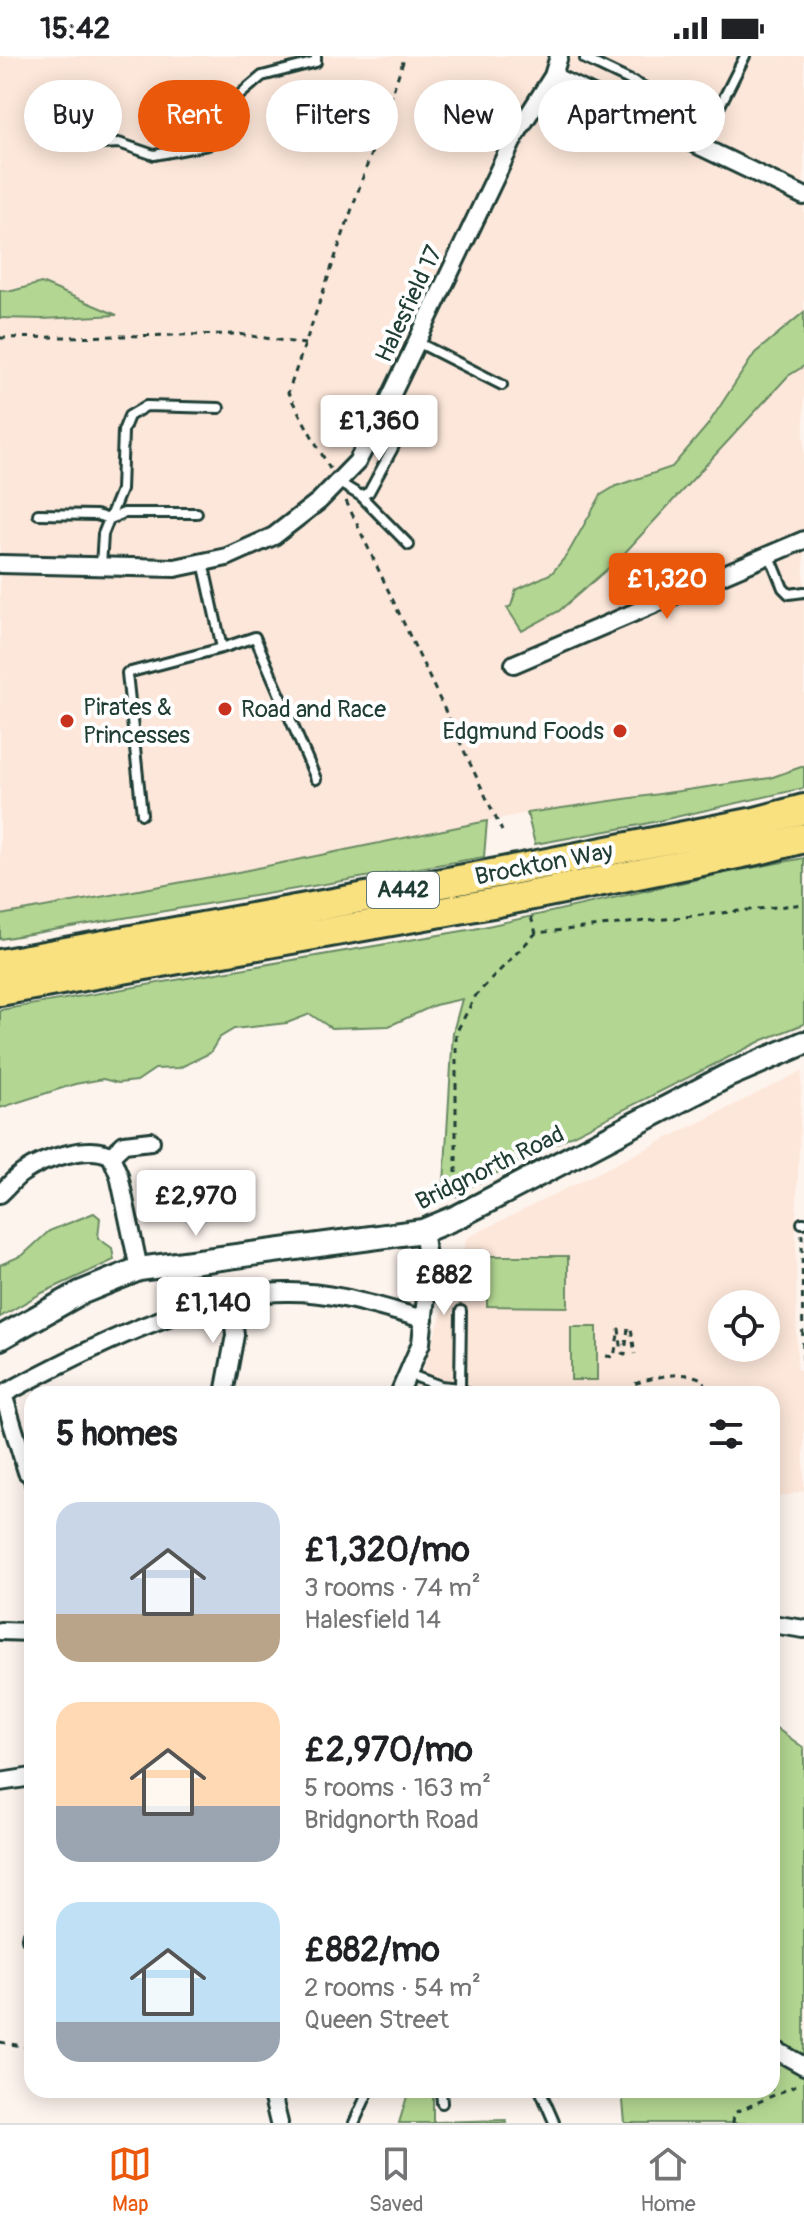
<!DOCTYPE html>
<meta charset="utf-8">
<style>
body{margin:0;font-family:Pangolin,sans-serif;background:#f2f2f2;color:#202124;height:100vh;display:flex;flex-direction:column;font-size:30px;white-space:nowrap}
*{box-sizing:border-box;margin:0}
p{font-size:26px;color:#757577}
.icon{flex:none;width:44px;height:44px;fill:none;stroke:currentColor;stroke-width:2;stroke-linecap:round;stroke-linejoin:round}
.map{position:relative;flex:1;overflow:hidden}
.sheet{position:absolute;left:24px;top:1330px;width:756px;height:712px;display:flex;flex-direction:column;background:#fff;border-radius:24px;box-shadow:0 4px 20px #0003}
.sheet>*{flex:none}
.guide{position:absolute;left:24px;top:24px;width:756px;height:72px;display:flex;gap:16px}
.buttons{position:absolute;left:708px;top:1234px;display:grid;gap:16px}
.buttons a{display:grid;place-items:center;width:72px;height:72px;border-radius:50%;background:#fff;box-shadow:0 4px 20px #0003;font-size:40px}
.price{position:absolute;translate:-50% -68px;padding:0 18px;border-radius:8px;background:#fff;color:#222;font-size:26px;line-height:52px;filter:drop-shadow(0 2px 4px #0008)}
.price::after{content:'';position:absolute;left:50%;top:48px;width:24px;height:18px;margin-left:-12px;background:inherit;clip-path:polygon(0 0,100% 0,50% 100%)}
.price.selected{background:#ea580c;color:#fff}
ul{padding:0;list-style:none}
li{display:flex;align-items:center;gap:24px;height:200px;padding:0 32px}
li span{display:grid;place-items:center;flex:none;width:224px;height:160px;border-radius:24px;color:#555}
li>.icon{margin-inline-start:auto}
span .icon{width:96px;height:96px;fill:#fffc;stroke-width:1}
li b{font-size:34px}
h2{display:flex;justify-content:space-between;align-items:center;height:96px;padding:0 32px;font-size:34px}
.chip{padding:0 28px;border-radius:36px;background:#fff;box-shadow:0 4px 20px #0003;font-size:28px;line-height:72px}
.chip.selected{background:#ea580c;color:#fff}
.status{display:flex;justify-content:space-between;align-items:center;height:56px;padding:0 40px;background:#fff;direction:ltr}
.status svg{height:22px;fill:currentColor}
.menu{display:flex;justify-content:space-around;align-items:center;height:112px;border-top:2px solid #e0e0e0;background:#fff;font-size:22px;color:#757577}
.menu a{display:grid;justify-items:center;gap:4px}
.menu .selected{color:#ea580c}
.map>svg:first-child{display:block}
</style>
<div class="status"><b>15:42</b><svg viewBox="0 0 49 12"><path d="M0 12V9h3v3zM5 12V6h3v6zM10 12V3h3v9zM15 12V0h3v12zM26 1h20v11H26zM47 4h2v5h-2z"/></svg></div>
<div class="map">
<svg width="804" height="2067" viewBox="0 0 804 2067">
<rect width="100%" height="100%" fill="#fef4ee"/>
<filter id="ink" filterUnits="userSpaceOnUse"><feTurbulence type="fractalNoise" baseFrequency=".0125" numOctaves="2"/><feDisplacementMap in="SourceGraphic" scale="16" xChannelSelector="R" yChannelSelector="G"/><feConvolveMatrix kernelMatrix="1 2 1 2 8 2 1 2 1" color-interpolation-filters="sRGB"/></filter>
<g filter="url(#ink)">
<path fill="#fde7da" fill-rule="evenodd" d="M0,0H804V710L770,722L527,757L233,817L0,859Z
M802,1015L796,1166L797,1314L804,1315V1435L772,1443V1338H415L467,1182ZM722,1248H766V1292H722Z"/>
<path fill="#b3d792" stroke="#698a63" stroke-width="2" d="M41,227L117,259L43,263L0,262V234L12,235Z
M804,256V310L788,320L620,502L559,555L522,575L507,552L511,550L516,534L552,517L567,499L601,439L616,430L672,411L707,370L755,297Z
M804,710V732L640,769L535,788L527,757L770,722Z
M487,765L484,801L0,883V859L233,817Z
M804,802V968L763,984L443,1144L453,976L462,943L435,949L389,970L331,972L310,958L287,967L234,973L219,982L210,997L179,1012L155,1013L137,1025L118,1027L103,1023L75,1028L0,1052V954L474,873L725,817Z
M94,1157L100,1162L98,1182L112,1192L114,1204L42,1237L0,1261V1209L23,1199L49,1175Z
M487,1200H568V1251L487,1250Z
M571,1271H597V1324H571Z
M772,1669L804,1692V2067H625L622,2034H772Z
M409,2034H433V2066L506,2064L507,2067H399Z"/>
<g fill="none" stroke-linecap="round" stroke-linejoin="round">
<defs>
<path id="lane" d="M585,3L690,53
M622,53L635,26
M85,89L119,87L154,99L208,89L236,42L262,20L316,6V0
M700,89L745,0
M417,286L502,329
M338,426L361,440L409,489
M361,440L369,436L394,390L372,380
M38,458L96,459L110,463L124,457H197
M770,500L783,532L789,538L804,536
M101,510L103,478L121,434L123,375L129,360L146,350L219,352
M222,592L255,581L316,723
M142,758L127,617L222,592L203,506
M802,1167H804
M408,1318L441,1330L460,1332L469,1338
M460,1332L461,1255
M27,1416L32,1435
M441,2034L442,2047
M540,2034L554,2066
M354,2067L369,2034"/>
<path id="street" d="M553,20L804,140
M0,508L175,512L227,501L274,480L319,445L357,406L380,363L515,80L553,20L559,0
M514,608L804,484
M111,1100L119,1119L139,1213
M111,1100L124,1088L151,1085
M0,1138C8,1131 15,1121 24,1116C43,1103 90,1087 111,1100
M3,1338L27,1416
M224,1338L235,1279L231,1242
M399,1338L421,1287L429,1213L423,1175
M0,1340C79,1297 196,1237 286,1236C333,1235 379,1251 424,1263
M772,1568L804,1573
M0,1575L32,1576
M0,1726L32,1721
M31,1882H32
M772,1992L804,2010
M271,2034L279,2067"/>
<path id="secondary" d="M0,1282L80,1237L139,1213L423,1175L457,1161L727,1020L804,987"/>
<path id="highway" d="M0,908L497,817L755,766L804,753
M0,935L498,846L762,793L804,782"/>
</defs>
<use href="#lane" stroke="#1f3d34" stroke-width="14"/>
<use href="#street" stroke="#1f3d34" stroke-width="22"/>
<use href="#secondary" stroke="#1f3d34" stroke-width="28"/>
<use href="#highway" stroke="#1f3d34" stroke-width="34"/>
<path stroke="#1f3d34" stroke-width="3" stroke-dasharray="6 6" stroke-linecap="butt" d="M0,282L238,278L305,288
M330,413L288,337L405,0
M346,445L502,775
M531,861L536,877
M456,1141V977L476,939L536,877L804,848
M802,1178L803,1307
M606,1300L614,1301L619,1273L622,1297L625,1298L628,1271L631,1272L635,1298
M630,1338L634,1328C656,1321 683,1313 704,1324L706,1338
M0,1986L32,1992
M237,2034L257,2038
M733,2067L734,2057L801,2027"/>
<use href="#lane" stroke="#fff" stroke-width="8"/>
<use href="#street" stroke="#fff" stroke-width="16"/>
<use href="#secondary" stroke="#fff" stroke-width="22"/>
<use href="#highway" stroke="#fae180" stroke-width="28"/>
</g>
</g>
<g fill="#c8321e" stroke="#fff" stroke-width="3">
<circle cx="225" cy="653" r="8"/>
<circle cx="67" cy="665" r="8"/>
<circle cx="620" cy="675" r="8"/>
</g>
<g text-anchor="middle" dominant-baseline="central" stroke-width="8" stroke-linejoin="round" paint-order="stroke">
<rect fill="#fff" stroke="#627771" stroke-width="2" x="367" y="816" width="72" height="36" rx="6"/>
<g font-size="22" font-weight="bold" fill="#1f3d34">
<text x="403" y="834">A442</text>
</g>
<g font-size="24" fill="#1f3d34" stroke="#fff">
<text transform="translate(409 248) rotate(-65)">Halesfield 17</text>
<text transform="translate(544 808) rotate(-11)">Brockton Way</text>
<text transform="translate(490 1112) rotate(-26)">Bridgnorth Road</text>
</g>
<g font-size="24" fill="#1f3d34" stroke="#fff" text-anchor="start">
<text x="83" y="651">Pirates &amp;<tspan x="83" dy="28">Princesses</tspan></text>
<text x="241" y="653">Road and Race</text>
<text x="604" y="675" text-anchor="end">Edgmund Foods</text>
</g>
</g>
</svg>
<div class="buttons">
<a><svg class="icon" aria-label="locate" viewBox="0 0 24 24"><circle cx="12" cy="12" r="6"/><path d="M12 2v4M12 18v4M2 12h4M18 12h4"/></svg></a>
</div>
<b class="price" style="left:379px;top:407px">£1,360</b>
<b class="price selected" style="left:667px;top:565px">£1,320</b>
<b class="price" style="left:196px;top:1182px">£2,970</b>
<b class="price" style="left:444px;top:1261px">£882</b>
<b class="price" style="left:213px;top:1289px">£1,140</b>
<div class="guide">
<a class="chip">Buy</a>
<a class="chip selected">Rent</a>
<a class="chip">Filters</a>
<a class="chip">New</a>
<a class="chip">Apartment</a>
</div>
<section class="sheet">
<h2>5 homes<svg class="icon" aria-label="filters" viewBox="0 0 24 24"><path d="M4 7h16M4 17h16"/><circle cx="9" cy="7" r="2"/><circle cx="15" cy="17" r="2"/></svg></h2>
<ul>
<li><span style="background:linear-gradient(#c9d6e8 70%,#b9a48a 0)"><svg class="icon" aria-label="home" viewBox="0 0 24 24"><path d="M3 11l9-7 9 7M6 9v11h12V9"/></svg></span><div><b>£1,320/mo</b><p>3 rooms · 74 m²</p><p>Halesfield 14</p></div></li>
<li><span style="background:linear-gradient(#ffd9b3 65%,#9aa5b1 0)"><svg class="icon" aria-label="home" viewBox="0 0 24 24"><path d="M3 11l9-7 9 7M6 9v11h12V9"/></svg></span><div><b>£2,970/mo</b><p>5 rooms · 163 m²</p><p>Bridgnorth Road</p></div></li>
<li><span style="background:linear-gradient(#bfe0f5 75%,#9aa5b1 0)"><svg class="icon" aria-label="home" viewBox="0 0 24 24"><path d="M3 11l9-7 9 7M6 9v11h12V9"/></svg></span><div><b>£882/mo</b><p>2 rooms · 54 m²</p><p>Queen Street</p></div></li>
</ul>
</section>
</div>
<nav class="menu">
<a class="selected"><svg class="icon" aria-label="map" viewBox="0 0 24 24"><path d="M3 6l6-2 6 2 6-2v14l-6 2-6-2-6 2zM9 4v14M15 6v14"/></svg>Map</a>
<a><svg class="icon" aria-label="saved" viewBox="0 0 24 24"><path d="M7 4h10v16l-5-4-5 4z"/></svg>Saved</a>
<a><svg class="icon" aria-label="home" viewBox="0 0 24 24"><path d="M3 11l9-7 9 7M6 9v11h12V9"/></svg>Home</a>
</nav>
